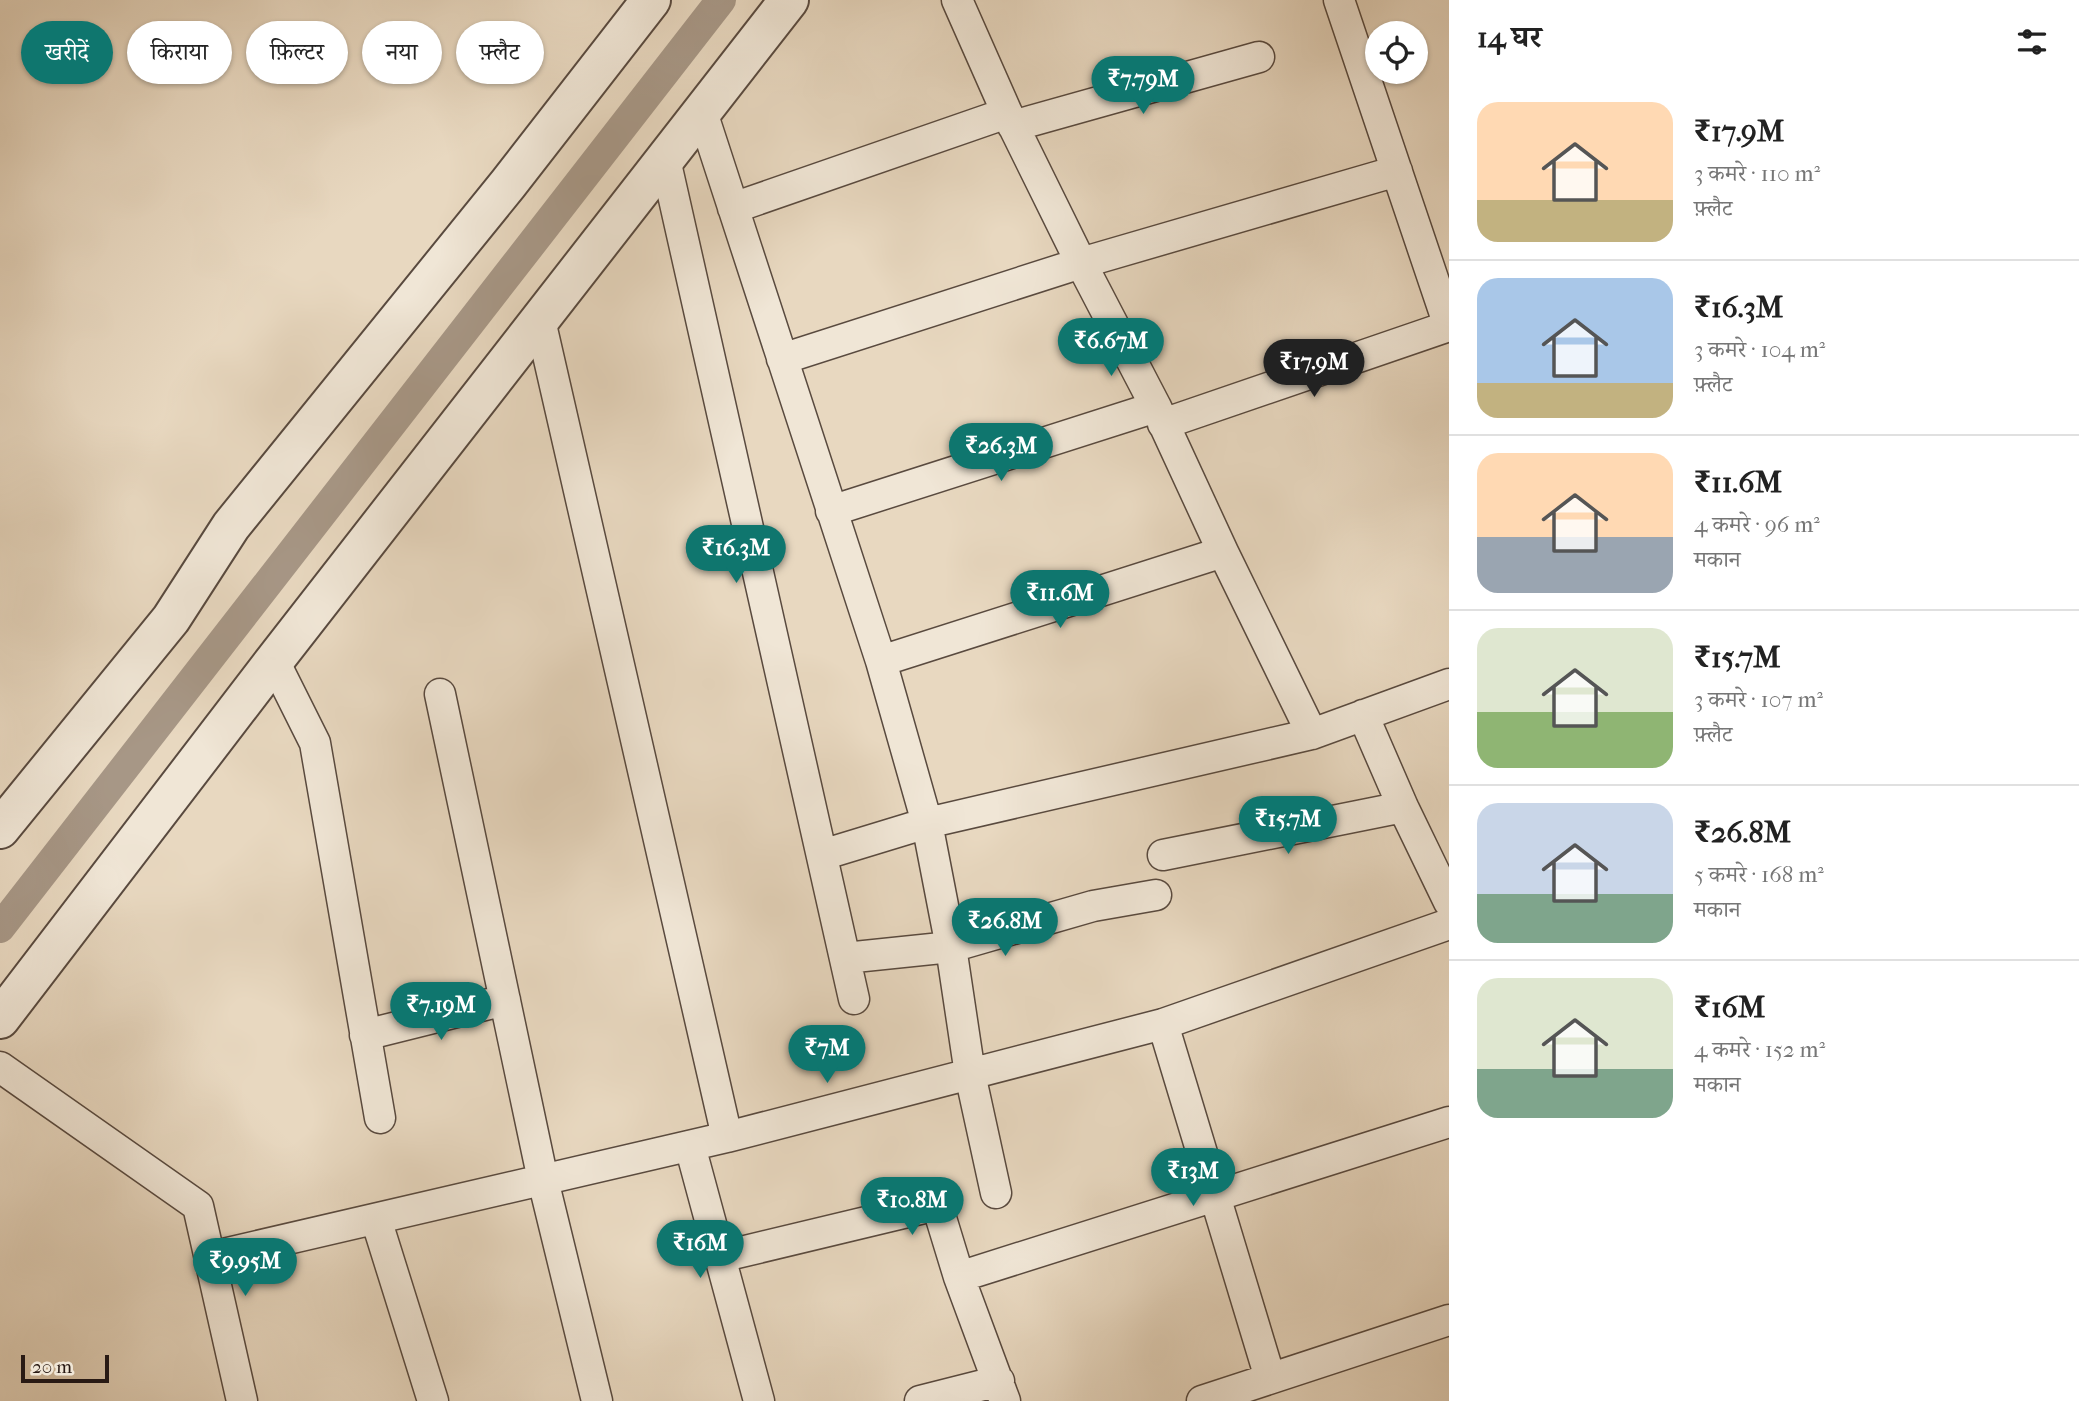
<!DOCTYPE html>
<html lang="hi">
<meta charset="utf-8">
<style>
body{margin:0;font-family:"IM FELL French Canon","Noto Serif Devanagari",serif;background:#f2f2f2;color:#222;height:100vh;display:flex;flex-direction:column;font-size:26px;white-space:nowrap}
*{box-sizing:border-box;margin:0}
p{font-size:23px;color:#767676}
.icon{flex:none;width:38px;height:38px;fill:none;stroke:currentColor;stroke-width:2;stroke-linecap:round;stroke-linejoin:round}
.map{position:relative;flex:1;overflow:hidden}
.side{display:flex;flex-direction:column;background:#fff;width:630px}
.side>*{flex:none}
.banner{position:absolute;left:21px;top:21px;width:665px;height:63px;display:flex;gap:14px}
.controls{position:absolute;left:1365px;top:21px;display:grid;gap:14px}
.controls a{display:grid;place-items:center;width:63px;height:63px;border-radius:50%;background:#fff;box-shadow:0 2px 5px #0004;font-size:35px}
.scale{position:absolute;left:21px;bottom:18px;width:88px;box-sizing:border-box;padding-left:7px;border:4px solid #291a14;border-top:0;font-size:19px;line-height:24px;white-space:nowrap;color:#291a14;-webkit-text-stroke:5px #f0e6d6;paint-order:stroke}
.price{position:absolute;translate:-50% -60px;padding:0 16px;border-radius:24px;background:#0f766e;color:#fff;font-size:23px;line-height:46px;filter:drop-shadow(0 2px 4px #0008)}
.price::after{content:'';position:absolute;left:50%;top:42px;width:21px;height:16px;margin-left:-10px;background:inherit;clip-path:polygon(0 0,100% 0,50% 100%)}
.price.selected{background:#222;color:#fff}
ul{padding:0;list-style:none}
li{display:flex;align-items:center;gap:21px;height:175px;padding:0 28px}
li+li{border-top:2px solid #e0e0e0}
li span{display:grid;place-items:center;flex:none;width:196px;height:140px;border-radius:21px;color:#555}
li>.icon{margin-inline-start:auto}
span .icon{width:84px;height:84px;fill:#fffc;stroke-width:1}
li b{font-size:30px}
h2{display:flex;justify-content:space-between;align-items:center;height:84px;padding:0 28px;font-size:30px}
.pill{padding:0 24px;border-radius:32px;background:#fff;box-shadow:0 2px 5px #0004;font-size:24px;line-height:63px}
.pill.selected{background:#0f766e;color:#fff}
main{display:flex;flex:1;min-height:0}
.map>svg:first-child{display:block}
</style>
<main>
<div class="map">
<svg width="1449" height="1401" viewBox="0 0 1449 1401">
<rect width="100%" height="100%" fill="#e8d8c0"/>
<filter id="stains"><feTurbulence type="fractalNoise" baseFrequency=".00286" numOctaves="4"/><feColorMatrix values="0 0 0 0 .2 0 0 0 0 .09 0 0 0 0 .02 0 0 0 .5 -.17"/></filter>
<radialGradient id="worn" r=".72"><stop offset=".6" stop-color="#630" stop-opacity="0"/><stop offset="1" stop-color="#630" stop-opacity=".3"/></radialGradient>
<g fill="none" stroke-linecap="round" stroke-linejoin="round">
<path stroke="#a79786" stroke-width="30" d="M0,928L721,0"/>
<defs>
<path id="minor" d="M957,0L1007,113L1081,263L1156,407L1223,552L1312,734
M1339,0L1449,326
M702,112L881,661L927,823L951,947L970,1074L996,1193
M1013,126L1259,57
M665,159L854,999
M733,208L1007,113
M540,320L727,1137
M782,359L1081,263L1397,171
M1163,424L1449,326
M831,511L1156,407
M274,661L315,743L380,1118
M881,661L1223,552
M440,694L543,1180L597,1401
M1363,715L1403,807L1449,902
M822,855L927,823L1312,734L1449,684
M1163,855L1403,807
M845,958L951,947L1093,906L1156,895
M1163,1024L1270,1378
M365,1035L505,1000
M0,1067L198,1206L242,1401
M690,1146L759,1401
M376,1219L433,1401
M210,1257L727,1137L1163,1024L1449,924
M720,1257L937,1205L959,1277L1005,1401
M959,1277L1449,1122
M920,1401L999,1381
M1202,1401L1449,1320"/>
<path id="tertiary" d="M0,829L171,619L231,526L508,184L651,0
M0,1019L274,661L789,0"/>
</defs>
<use href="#minor" stroke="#594a3f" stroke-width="33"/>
<use href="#tertiary" stroke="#594a3f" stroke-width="42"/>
<use href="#minor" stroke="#f0e6d6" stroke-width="30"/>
<use href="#tertiary" stroke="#f0e6d6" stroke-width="38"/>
</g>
<rect width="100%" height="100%" filter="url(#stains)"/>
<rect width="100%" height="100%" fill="url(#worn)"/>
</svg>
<div class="controls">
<a><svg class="icon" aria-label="locate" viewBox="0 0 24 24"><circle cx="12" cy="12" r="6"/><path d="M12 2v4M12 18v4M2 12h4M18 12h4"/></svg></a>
</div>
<div class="scale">20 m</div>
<b class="price" style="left:1143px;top:116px">₹7.79M</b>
<b class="price" style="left:1111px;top:378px">₹6.67M</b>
<b class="price selected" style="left:1314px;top:399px">₹17.9M</b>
<b class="price" style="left:1001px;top:483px">₹26.3M</b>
<b class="price" style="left:736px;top:585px">₹16.3M</b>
<b class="price" style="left:1060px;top:630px">₹11.6M</b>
<b class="price" style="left:1288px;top:856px">₹15.7M</b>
<b class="price" style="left:1005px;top:958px">₹26.8M</b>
<b class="price" style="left:441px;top:1042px">₹7.19M</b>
<b class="price" style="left:827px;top:1085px">₹7M</b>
<b class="price" style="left:1193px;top:1208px">₹13M</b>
<b class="price" style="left:912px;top:1237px">₹10.8M</b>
<b class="price" style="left:700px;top:1280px">₹16M</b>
<b class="price" style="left:245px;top:1298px">₹9.95M</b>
<div class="banner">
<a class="pill selected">खरीदें</a>
<a class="pill">किराया</a>
<a class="pill">फ़िल्टर</a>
<a class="pill">नया</a>
<a class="pill">फ़्लैट</a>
</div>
</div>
<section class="side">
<h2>14 घर<svg class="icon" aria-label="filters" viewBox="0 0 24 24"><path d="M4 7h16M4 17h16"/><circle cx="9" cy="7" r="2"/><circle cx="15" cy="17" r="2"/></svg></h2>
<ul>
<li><span style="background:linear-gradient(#ffd9b3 70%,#c2b280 0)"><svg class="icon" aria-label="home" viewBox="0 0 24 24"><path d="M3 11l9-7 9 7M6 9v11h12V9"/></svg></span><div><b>₹17.9M</b><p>3 कमरे · 110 m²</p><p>फ़्लैट</p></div></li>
<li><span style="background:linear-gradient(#a9c7e8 75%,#c2b280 0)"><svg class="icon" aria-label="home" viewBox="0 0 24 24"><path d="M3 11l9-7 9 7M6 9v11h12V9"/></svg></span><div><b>₹16.3M</b><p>3 कमरे · 104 m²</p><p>फ़्लैट</p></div></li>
<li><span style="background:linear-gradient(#ffd9b3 60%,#9aa5b1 0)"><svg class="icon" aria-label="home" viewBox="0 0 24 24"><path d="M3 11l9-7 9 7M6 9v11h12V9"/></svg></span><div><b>₹11.6M</b><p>4 कमरे · 96 m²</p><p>मकान</p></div></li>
<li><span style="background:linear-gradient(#dfe7d0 60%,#8fb573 0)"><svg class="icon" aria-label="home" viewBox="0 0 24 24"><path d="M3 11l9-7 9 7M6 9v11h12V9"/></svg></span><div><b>₹15.7M</b><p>3 कमरे · 107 m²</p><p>फ़्लैट</p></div></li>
<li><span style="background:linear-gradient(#c9d6e8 65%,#7fa58c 0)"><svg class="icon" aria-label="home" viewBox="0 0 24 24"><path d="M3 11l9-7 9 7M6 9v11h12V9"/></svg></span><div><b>₹26.8M</b><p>5 कमरे · 168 m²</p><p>मकान</p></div></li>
<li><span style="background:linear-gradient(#dfe7d0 65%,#7fa58c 0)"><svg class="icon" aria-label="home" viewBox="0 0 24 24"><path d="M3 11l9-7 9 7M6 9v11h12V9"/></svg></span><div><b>₹16M</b><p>4 कमरे · 152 m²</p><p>मकान</p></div></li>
</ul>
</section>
</main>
